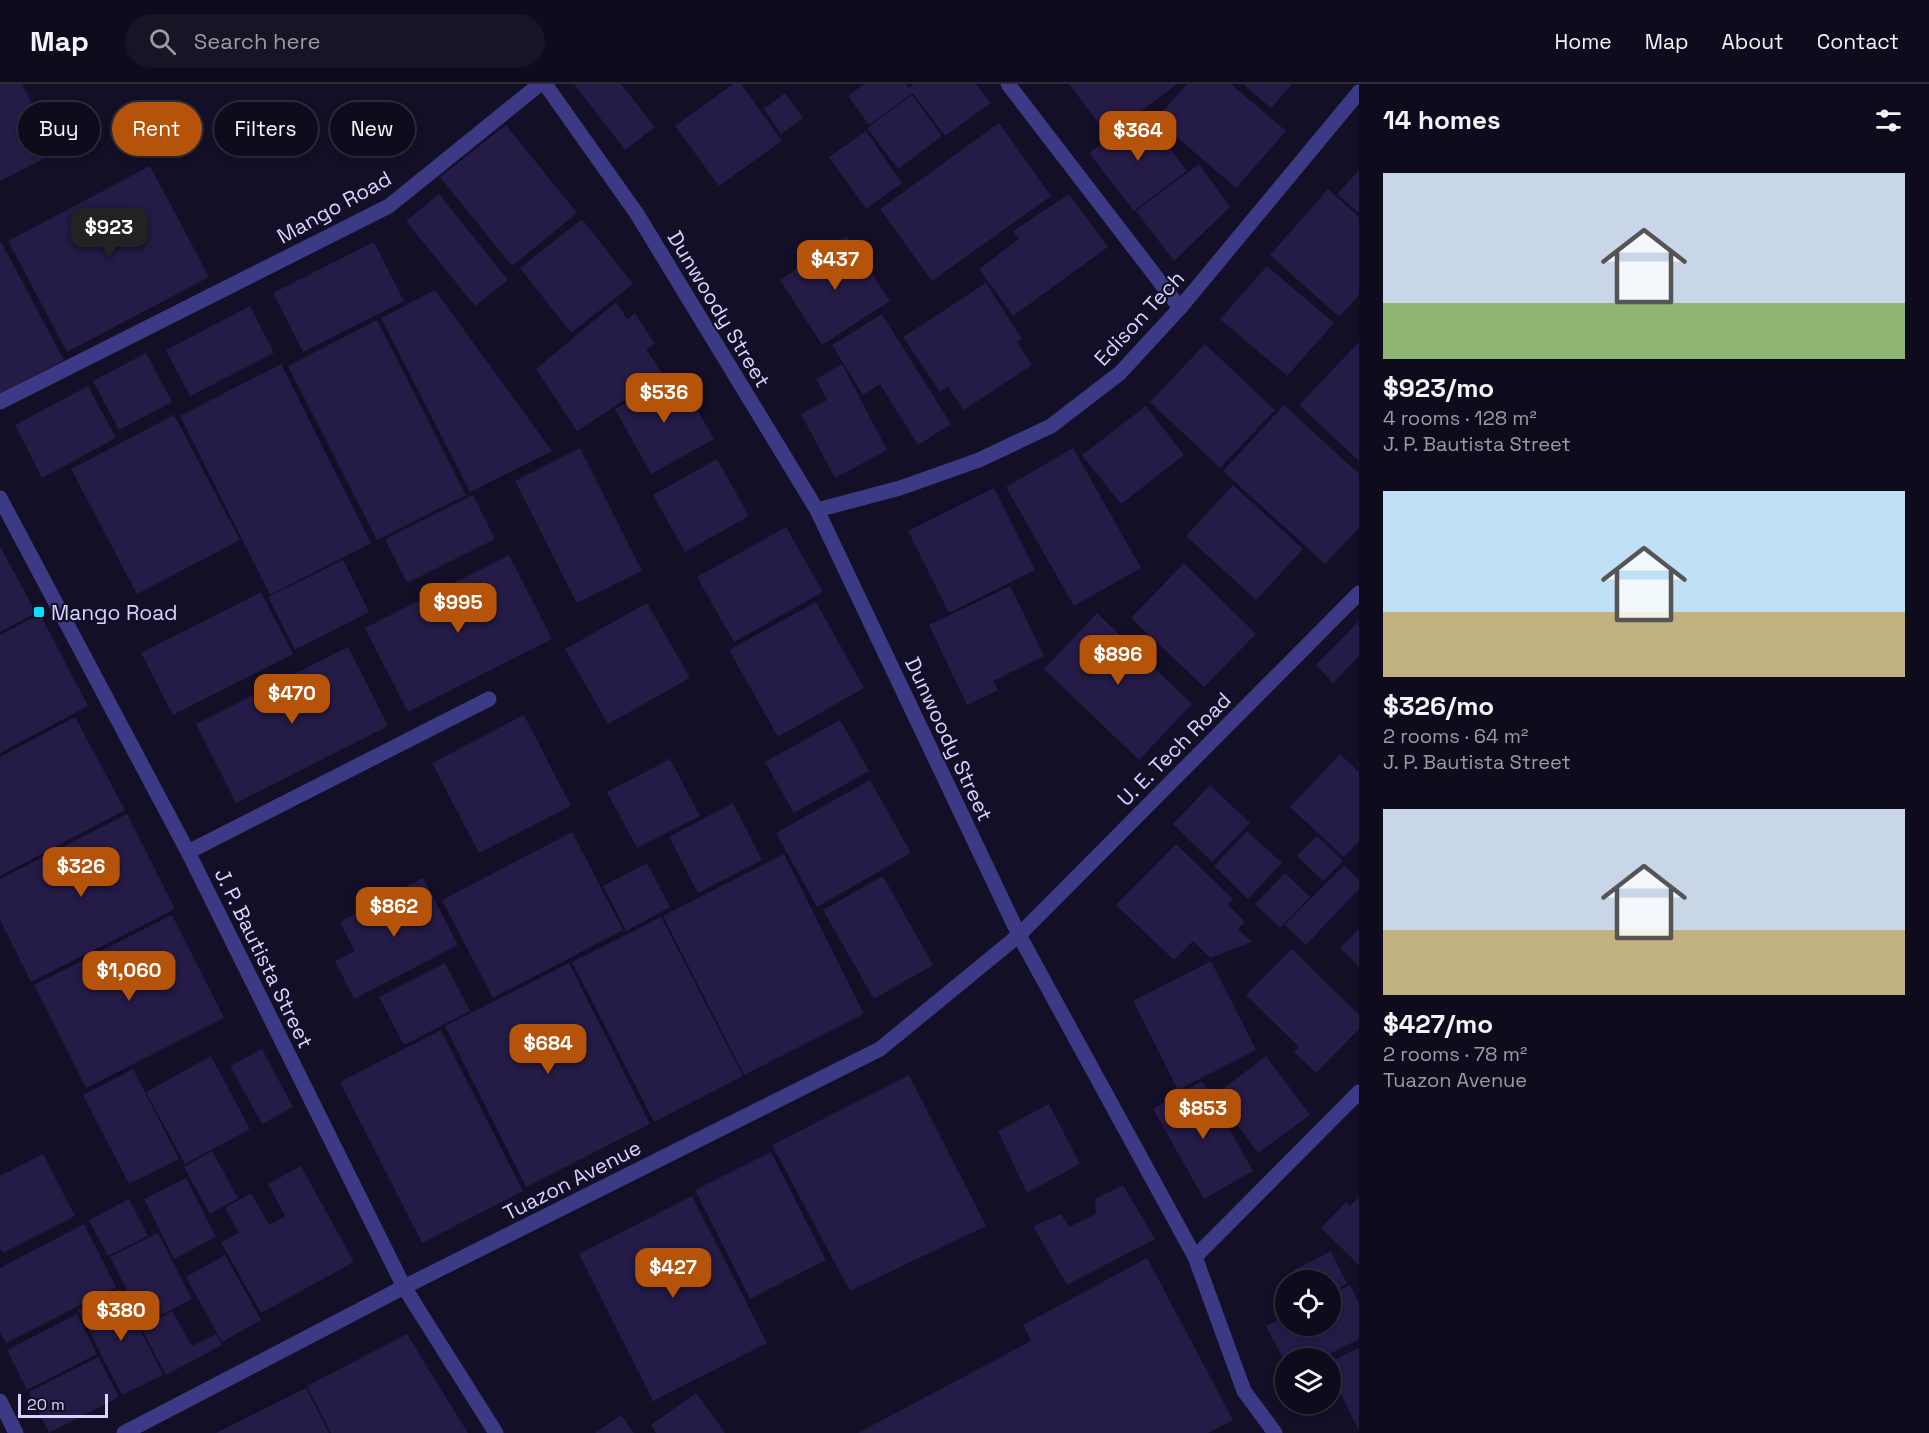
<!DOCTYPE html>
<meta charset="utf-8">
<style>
body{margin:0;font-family:"Space Grotesk",sans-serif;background:#171425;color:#f1f3f6;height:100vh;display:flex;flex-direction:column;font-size:22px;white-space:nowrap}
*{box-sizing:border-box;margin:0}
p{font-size:20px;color:#9b9ba3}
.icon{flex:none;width:33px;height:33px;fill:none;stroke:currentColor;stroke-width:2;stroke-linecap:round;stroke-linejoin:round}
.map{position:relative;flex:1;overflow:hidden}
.details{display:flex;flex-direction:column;background:#0e0b1c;width:570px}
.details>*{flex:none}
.guide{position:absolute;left:18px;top:18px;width:570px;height:54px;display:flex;gap:12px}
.tools{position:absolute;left:1275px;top:1186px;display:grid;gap:12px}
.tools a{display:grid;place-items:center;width:66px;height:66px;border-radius:50%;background:#0e0b1c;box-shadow:0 3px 9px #0003,0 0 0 2px #2e2b3b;font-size:30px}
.scale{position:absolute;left:18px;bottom:15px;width:90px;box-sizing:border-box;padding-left:6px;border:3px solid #d9d4ff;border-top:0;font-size:16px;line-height:21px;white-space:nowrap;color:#d9d4ff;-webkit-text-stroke:4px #130f26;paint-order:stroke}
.price{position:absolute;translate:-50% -51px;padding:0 14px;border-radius:12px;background:#b45309;color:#fff;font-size:20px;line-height:39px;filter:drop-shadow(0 2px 3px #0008)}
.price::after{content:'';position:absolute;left:50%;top:36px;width:18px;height:14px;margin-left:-9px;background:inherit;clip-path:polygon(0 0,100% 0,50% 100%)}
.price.on{background:#222;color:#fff}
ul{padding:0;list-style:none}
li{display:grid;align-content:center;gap:12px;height:318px;padding:0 24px}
li span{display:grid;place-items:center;height:186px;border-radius:0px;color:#555}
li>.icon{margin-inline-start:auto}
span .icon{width:108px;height:108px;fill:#fffc;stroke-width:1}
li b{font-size:26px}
h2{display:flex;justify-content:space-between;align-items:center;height:72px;padding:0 24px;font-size:26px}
.pill{padding:0 21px;border-radius:27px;background:#0e0b1c;box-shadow:0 3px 9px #0003,0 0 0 2px #2e2b3b;font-size:21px;line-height:54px}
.pill.on{background:#b45309;color:#fff}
header{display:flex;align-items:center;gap:36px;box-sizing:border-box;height:84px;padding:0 30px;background:#0e0b1c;border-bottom:2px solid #2e2b3b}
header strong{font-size:28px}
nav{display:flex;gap:33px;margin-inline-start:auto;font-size:21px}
.search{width:420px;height:54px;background:#171425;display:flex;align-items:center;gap:15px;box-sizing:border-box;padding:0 21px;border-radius:33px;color:#9b9ba3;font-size:22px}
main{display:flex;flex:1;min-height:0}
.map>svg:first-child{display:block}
</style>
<header>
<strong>Map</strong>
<div class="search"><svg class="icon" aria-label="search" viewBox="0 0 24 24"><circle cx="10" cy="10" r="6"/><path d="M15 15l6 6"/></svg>Search here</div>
<nav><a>Home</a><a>Map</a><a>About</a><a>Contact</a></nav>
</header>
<main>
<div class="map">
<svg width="1359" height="1349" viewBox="0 0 1359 1349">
<rect width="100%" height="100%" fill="#130f26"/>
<path fill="#241b47" d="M0,0H22L57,68L0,97Z
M574,0H621L655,43L625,66Z
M733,0H741L782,57L719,102L675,42Z
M864,0H906L909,4L914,0H976L991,19L945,52L913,9L869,41L848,12Z
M1069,0H1177L1125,39L1116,28L1100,41Z
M1187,0H1231L1286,47L1236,104L1156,35Z
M1243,0H1292L1271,24Z
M785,9L803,34L781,50L764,25Z
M912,11L942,52L898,85L867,44Z
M1143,29L1187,87L1134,127L1089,69Z
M999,39L1051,112L932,197L880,125Z
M506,41L577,129L512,182L440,93Z
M866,47L902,99L866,125L829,73Z
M1199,80L1230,123L1174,177L1136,127Z
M150,82L209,193L67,268L8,157Z
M1359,86V129L1337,110Z
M1328,105L1359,133V211L1339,233L1270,171Z
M439,110L508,196L475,222L406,137Z
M1069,110L1108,163L1013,232L979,185L1019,155L1013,147Z
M582,135L633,200L571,249L520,184Z
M847,152L890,217L822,261L780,196Z
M0,156L64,276L0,310Z
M374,158L404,217L303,268L273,209Z
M1267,182L1334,239L1287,292L1220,235Z
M986,199L1022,255L1017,258L1032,281L964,326L948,303L940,308L903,253Z
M435,206L552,367L470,408L381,234Z
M616,218L627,235L635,229L655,260L646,265L663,291L577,347L536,285Z
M250,222L274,269L190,312L166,266Z
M882,230L951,340L918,361L880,300L863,311L832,261Z
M377,236L466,411L377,456L288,282Z
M1359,258V377L1299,321Z
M1205,260L1275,326L1220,384L1150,318Z
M146,269L172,318L119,346L93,297Z
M281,280L371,459L270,511L180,332Z
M842,280L887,366L835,394L801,330L827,316L816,295Z
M677,291L714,355L651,390L615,325Z
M88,302L116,354L42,394L15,341Z
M1284,321L1359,390V444L1325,480L1223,387Z
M1146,322L1184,371L1121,420L1082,371Z
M174,331L240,456L137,510L71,385Z
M580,364L642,487L577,519L515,397Z
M1073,364L1141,484L1074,522L1006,403Z
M717,375L749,432L685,468L653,411Z
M1233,401L1303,465L1256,516L1186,452Z
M994,404L1035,486L949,529L908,447Z
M473,411L495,455L407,499L385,455Z
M786,443L823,508L734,558L697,493Z
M0,462L36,529L0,548Z
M509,471L552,555L408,628L365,544Z
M343,476L369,528L295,566L268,513Z
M1184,479L1256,550L1204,603L1131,534Z
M1010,502L1044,572L993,597L998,606L967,621L929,541Z
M261,508L293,570L173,631L141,569Z
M816,518L864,604L778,653L729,566Z
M647,519L690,594L608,640L565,565Z
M1097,529L1192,620L1139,676L1044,585Z
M40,530L88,622L0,669V551Z
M1359,537V572L1333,599L1316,581Z
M348,563L388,642L236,719L196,640Z
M524,631L571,722L479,769L432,679Z
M75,633L125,726L0,792V673Z
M840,636L869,687L794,729L765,678Z
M1340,670L1359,688V757L1344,773L1290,723Z
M670,675L700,732L637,764L607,708Z
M870,696L911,769L817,823L776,749Z
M1210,701L1250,739L1212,778L1173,740Z
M733,719L762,776L698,809L669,753Z
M127,730L175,825L31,898L0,836V795Z
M1247,747L1282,779L1248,815L1214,782Z
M572,748L623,846L493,914L442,816Z
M1317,752L1343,777L1323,797L1297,772Z
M1176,760L1233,815L1228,821L1245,838L1238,845L1252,858L1210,874L1193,857L1174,876L1116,821Z
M784,770L864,930L744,991L663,832Z
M647,779L670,823L626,847L603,802Z
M1344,781L1359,796V805L1306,861L1285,841Z
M1285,789L1310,813L1280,844L1255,820Z
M883,792L933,881L874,915L823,826Z
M423,794L458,861L354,915L335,877L355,867L340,838Z
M172,831L224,934L86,1004L34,901Z
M661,833L743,992L654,1038L572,878Z
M1359,845V882L1340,864Z
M1292,865L1359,931V945L1316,989L1294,968L1299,963L1246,911Z
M1211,877L1256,966L1178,1006L1133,917Z
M445,879L470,927L404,961L379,913Z
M569,879L650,1040L526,1103L445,942Z
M441,946L523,1107L422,1159L340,998Z
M262,965L293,1023L262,1040L230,982Z
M211,972L250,1045L185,1080L146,1008Z
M1266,972L1310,1031L1258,1069L1215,1011Z
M133,985L179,1075L129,1100L83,1011Z
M909,991L986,1142L850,1207L772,1061Z
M1202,997L1253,1087L1204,1115L1153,1025Z
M1049,1020L1080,1080L1027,1109L998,1047Z
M212,1067L238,1114L210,1130L184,1083Z
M771,1068L826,1176L750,1215L695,1106Z
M43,1070L75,1132L3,1169L0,1164V1092Z
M301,1082L354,1178L261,1229L221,1158L239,1149L225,1124L251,1109L269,1141L285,1132L268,1100Z
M186,1094L216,1153L174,1175L144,1115Z
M1123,1101L1155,1155L1067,1201L1033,1142L1061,1130L1069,1143L1096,1130L1095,1115Z
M692,1112L767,1259L653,1317L579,1170Z
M1359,1113V1181L1321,1144L1346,1118L1350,1122Z
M129,1115L148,1152L108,1172L89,1136Z
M84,1140L116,1203L6,1259L0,1247V1184Z
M158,1149L192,1215L144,1240L110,1173Z
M1331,1167L1347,1200L1330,1208V1197H1299L1294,1186Z
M225,1171L261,1236L222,1258L186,1193Z
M1147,1174L1233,1336L1208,1349H858L1031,1257L1023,1241Z
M1350,1201L1359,1219V1255L1319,1275H1286V1280L1266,1242L1286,1232V1242H1330V1210Z
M120,1205L163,1291L122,1311L78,1226Z
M172,1227L192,1262L216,1250L222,1261L166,1291L141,1244Z
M77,1230L97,1270L27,1306L7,1266Z
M407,1250L468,1349H331L307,1302Z
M1359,1264V1347L1330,1288V1278Z
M98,1273L119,1313L49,1349L29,1308Z
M306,1304L329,1349H216Z
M696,1309L725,1349H656L651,1341Z
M621,1331L634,1349H595Z"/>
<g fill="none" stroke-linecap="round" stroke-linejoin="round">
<path stroke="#3d3a85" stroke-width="15" d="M545,0L637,130L817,426L1019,851L1195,1173L1244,1307L1275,1349
M1008,0L1180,224
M0,318L389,122L540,0
M0,414L188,768L404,1203L496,1349
M817,426L900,404L979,376L1051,342L1120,289L1180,224L1359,8
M188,768L489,615
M1195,1173L1359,1008
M0,1317L16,1349
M124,1349L404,1203L880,965L1019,851L1359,509"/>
</g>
<rect fill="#00e5ff" stroke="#130f26" stroke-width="2" x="33" y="522" width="12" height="12" rx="3"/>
<g text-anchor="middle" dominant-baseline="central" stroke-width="4.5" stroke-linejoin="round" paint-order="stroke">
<g font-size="21" fill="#d9d4ff" stroke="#130f26">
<text transform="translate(334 123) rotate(-29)">Mango Road</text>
<text transform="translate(719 225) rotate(59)">Dunwoody Street</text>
<text transform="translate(1139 234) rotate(-47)">Edison Tech</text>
<text transform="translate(949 655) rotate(65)">Dunwoody Street</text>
<text transform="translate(1174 665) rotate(-45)">U. E. Tech Road</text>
<text transform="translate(264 874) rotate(64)">J. P. Bautista Street</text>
<text transform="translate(572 1096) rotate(-27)">Tuazon Avenue</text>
</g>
<g font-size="21" fill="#d9d4ff" stroke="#130f26" text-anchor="start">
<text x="51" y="528">Mango Road</text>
</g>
</g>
</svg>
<div class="tools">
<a><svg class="icon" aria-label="locate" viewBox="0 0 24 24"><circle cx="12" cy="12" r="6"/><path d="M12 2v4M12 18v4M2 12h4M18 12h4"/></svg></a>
<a><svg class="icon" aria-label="layers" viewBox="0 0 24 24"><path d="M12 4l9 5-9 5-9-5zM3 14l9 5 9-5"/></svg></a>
</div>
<div class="scale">20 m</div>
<b class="price" style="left:1138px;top:78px">$364</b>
<b class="price on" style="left:109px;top:175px">$923</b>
<b class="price" style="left:835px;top:207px">$437</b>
<b class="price" style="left:664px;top:340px">$536</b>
<b class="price" style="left:458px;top:550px">$995</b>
<b class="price" style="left:1118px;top:602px">$896</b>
<b class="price" style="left:292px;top:641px">$470</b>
<b class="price" style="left:81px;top:814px">$326</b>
<b class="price" style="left:394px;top:854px">$862</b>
<b class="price" style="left:129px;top:918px">$1,060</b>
<b class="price" style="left:548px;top:991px">$684</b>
<b class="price" style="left:1203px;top:1056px">$853</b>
<b class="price" style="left:673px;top:1215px">$427</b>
<b class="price" style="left:121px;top:1258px">$380</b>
<div class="guide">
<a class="pill">Buy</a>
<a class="pill on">Rent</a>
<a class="pill">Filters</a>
<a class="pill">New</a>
</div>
</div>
<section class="details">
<h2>14 homes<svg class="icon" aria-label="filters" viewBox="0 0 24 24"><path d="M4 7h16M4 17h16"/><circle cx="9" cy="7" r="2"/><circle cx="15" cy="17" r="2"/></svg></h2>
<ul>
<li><span style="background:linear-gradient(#c9d6e8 70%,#8fb573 0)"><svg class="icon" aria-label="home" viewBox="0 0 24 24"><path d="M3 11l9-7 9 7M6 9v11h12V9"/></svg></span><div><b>$923/mo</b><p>4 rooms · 128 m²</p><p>J. P. Bautista Street</p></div></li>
<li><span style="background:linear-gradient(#bfe0f5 65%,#c2b280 0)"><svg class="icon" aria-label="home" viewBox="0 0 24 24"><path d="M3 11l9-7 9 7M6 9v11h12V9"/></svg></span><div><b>$326/mo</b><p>2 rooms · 64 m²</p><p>J. P. Bautista Street</p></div></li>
<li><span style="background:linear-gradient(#c9d6e8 65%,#c2b280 0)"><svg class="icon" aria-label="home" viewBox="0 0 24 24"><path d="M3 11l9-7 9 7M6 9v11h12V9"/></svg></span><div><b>$427/mo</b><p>2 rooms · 78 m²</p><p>Tuazon Avenue</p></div></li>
</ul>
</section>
</main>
